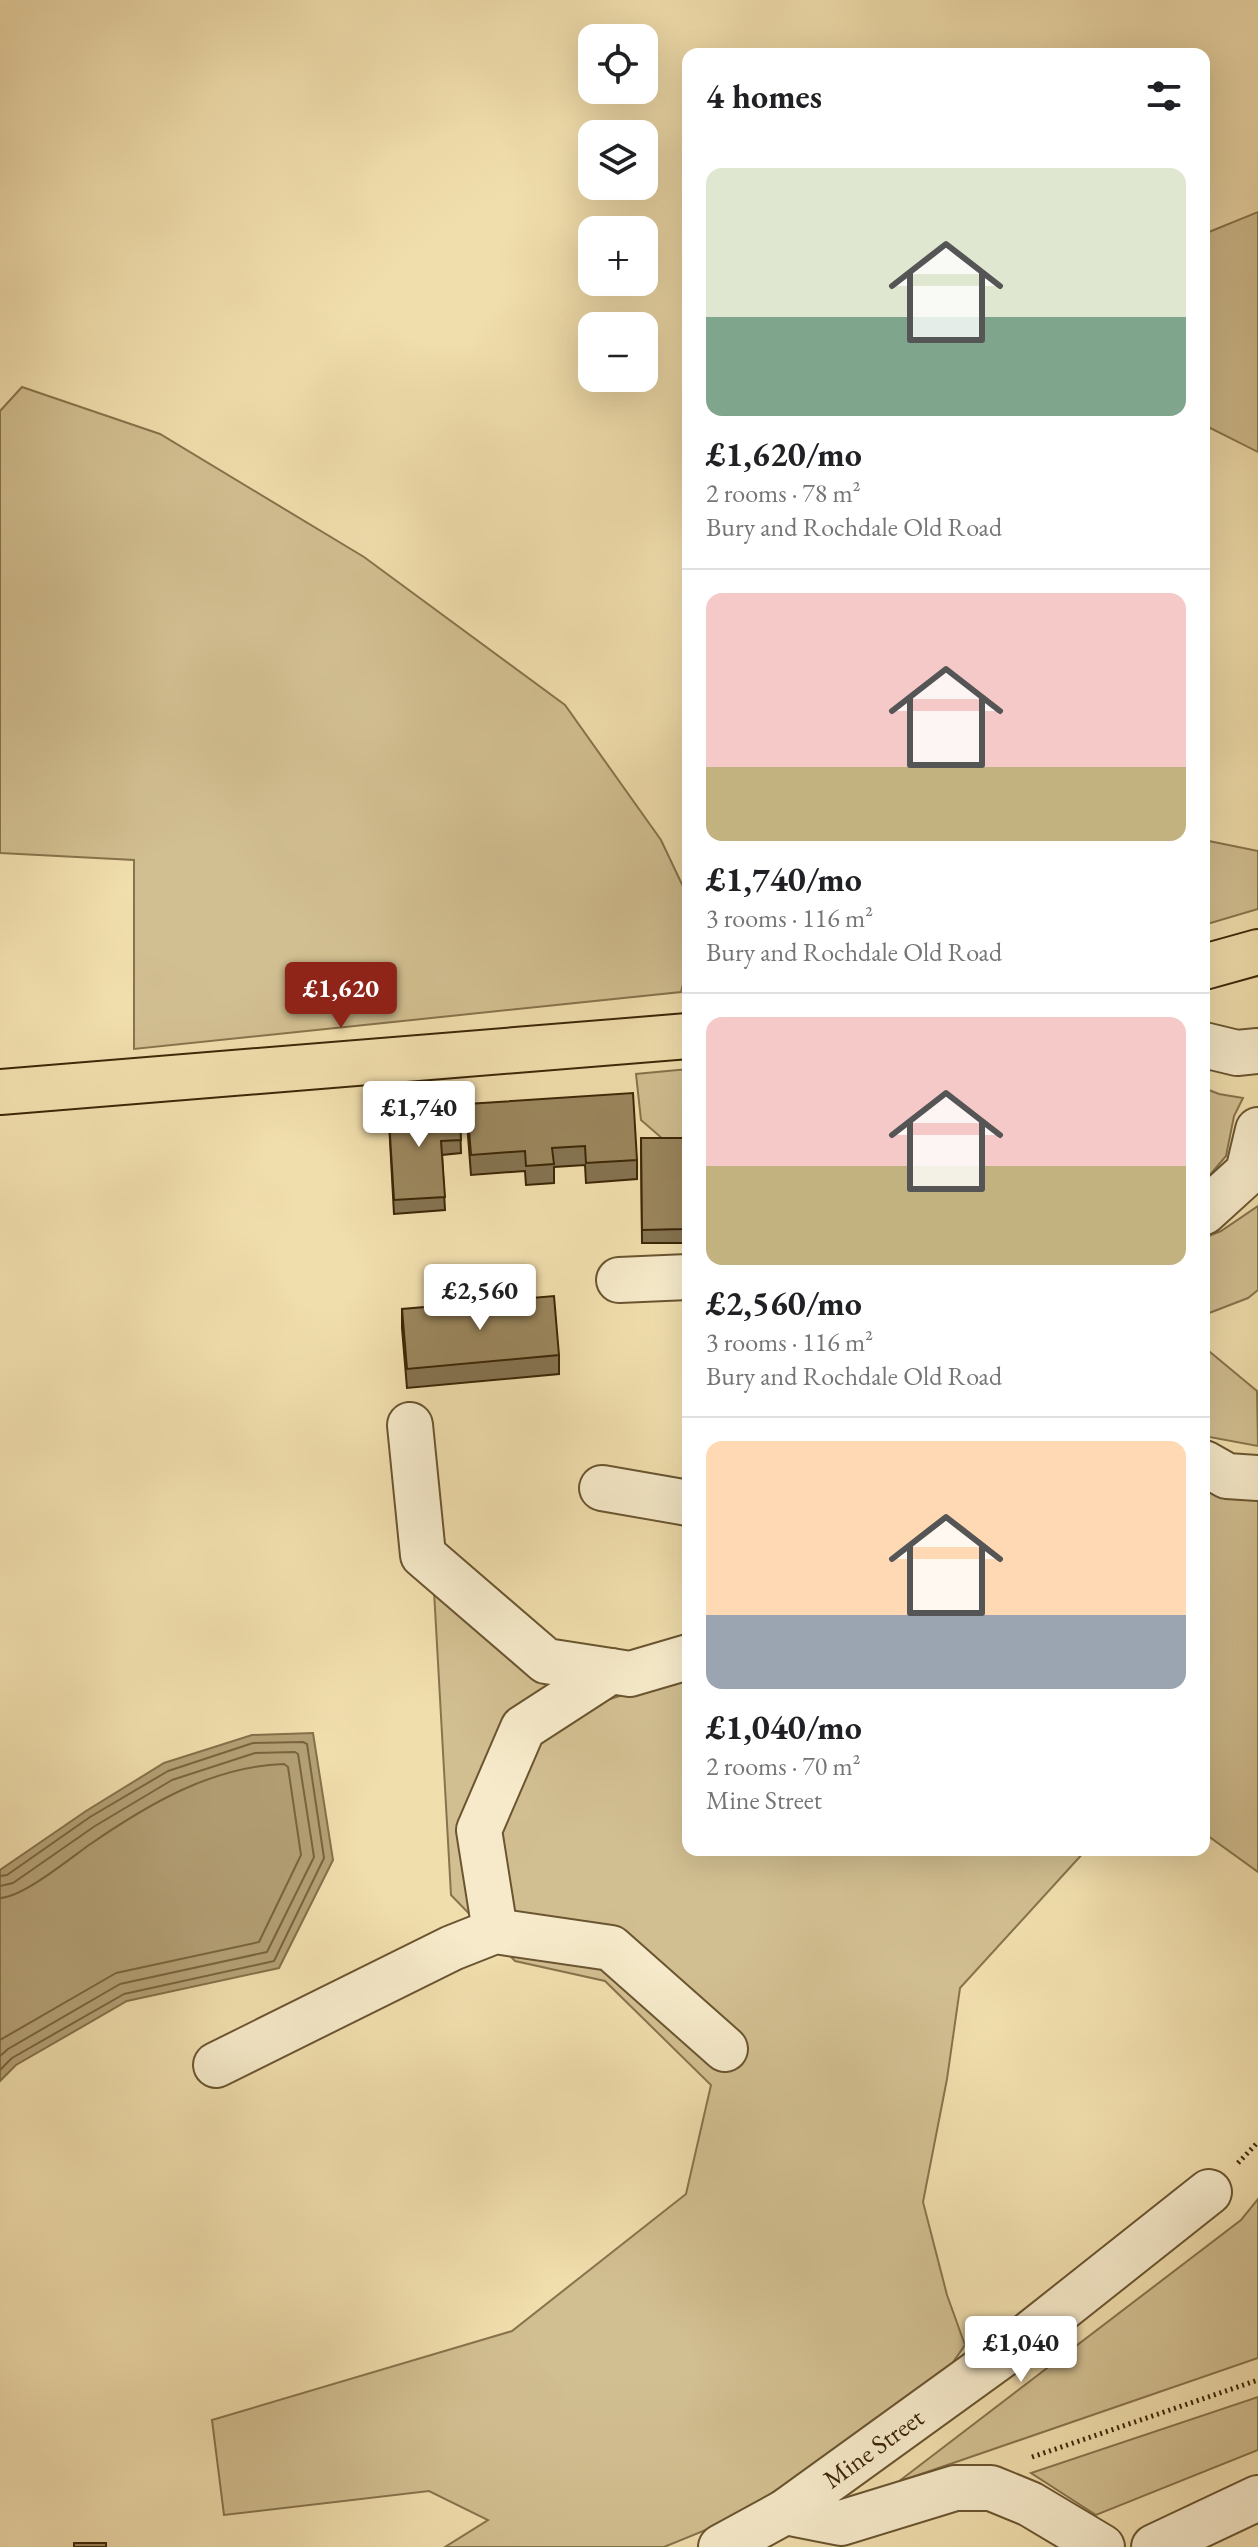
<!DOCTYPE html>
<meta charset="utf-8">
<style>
body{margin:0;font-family:"EB Garamond",serif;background:#f2f2f2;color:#202124;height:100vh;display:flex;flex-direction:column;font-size:30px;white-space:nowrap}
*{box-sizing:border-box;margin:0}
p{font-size:26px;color:#757577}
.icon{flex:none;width:44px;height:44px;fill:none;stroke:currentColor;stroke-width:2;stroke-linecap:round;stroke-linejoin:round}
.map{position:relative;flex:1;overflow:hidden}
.details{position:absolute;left:682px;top:48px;width:528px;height:1808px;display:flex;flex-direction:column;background:#fff;border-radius:16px;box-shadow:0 8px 32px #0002}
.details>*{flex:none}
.buttons{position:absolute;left:578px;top:24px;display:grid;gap:16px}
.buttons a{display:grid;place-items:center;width:80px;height:80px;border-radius:16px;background:#fff;box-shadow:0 8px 32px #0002;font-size:40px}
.price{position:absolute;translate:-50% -68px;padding:0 18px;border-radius:8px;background:#fff;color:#222;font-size:26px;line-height:52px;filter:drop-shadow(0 2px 4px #0008)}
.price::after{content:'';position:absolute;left:50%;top:48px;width:24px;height:18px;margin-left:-12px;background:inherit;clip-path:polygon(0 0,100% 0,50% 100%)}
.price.on{background:#8f2418;color:#fff}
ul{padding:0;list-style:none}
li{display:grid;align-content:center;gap:16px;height:424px;padding:0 24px}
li+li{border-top:2px solid #e0e0e0}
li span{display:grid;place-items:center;height:248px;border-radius:16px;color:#555}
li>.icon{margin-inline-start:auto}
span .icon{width:144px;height:144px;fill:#fffc;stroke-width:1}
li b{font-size:34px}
h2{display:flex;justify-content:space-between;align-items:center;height:96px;padding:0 24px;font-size:34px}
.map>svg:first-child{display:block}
</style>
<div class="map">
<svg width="1258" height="2547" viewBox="0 0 1258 2547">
<rect width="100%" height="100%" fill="#f1dead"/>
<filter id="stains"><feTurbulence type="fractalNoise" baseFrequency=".0025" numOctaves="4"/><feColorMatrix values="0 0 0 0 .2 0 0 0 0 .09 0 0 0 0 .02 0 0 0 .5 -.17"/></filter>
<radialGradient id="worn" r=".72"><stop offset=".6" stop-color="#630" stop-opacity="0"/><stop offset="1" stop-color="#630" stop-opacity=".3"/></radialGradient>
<path fill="#d2bf91" stroke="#88734c" stroke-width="2" d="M1258,212V452L1204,425V234Z
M22,387L160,434L364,557L565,705L661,840L688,897V965L681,992L134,1049V860L0,853V411Z
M1204,840L1258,851V909L1204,925Z
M688,1069V1156L686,1149L664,1140L641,1120L636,1074Z
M1204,1088L1219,1094L1243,1098L1234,1116L1226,1156L1204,1182Z
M1258,1206V1290L1248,1298L1204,1315V1238L1221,1231Z
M1204,1347L1257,1391L1258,1446L1204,1436Z
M1204,1482L1258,1501V1872L1204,1833Z
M433,1573L579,1709L688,1674V1850H1086L960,1988L947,2079L923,2202L947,2295L965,2345L942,2378L757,2509L664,2547H445L488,2520L429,2491L224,2515L212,2420L512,2331L686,2194L711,2085L605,1981L515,1961L451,1895Z
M1258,2199V2358L898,2482L1241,2220Z
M1258,2397V2450L1096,2515L1031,2473Z"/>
<path fill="#b4a075" stroke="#847049" stroke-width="2" d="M313,1733L333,1860L279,1968L127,2001L16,2065L0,2081V1870L86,1811L164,1763L252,1735Z"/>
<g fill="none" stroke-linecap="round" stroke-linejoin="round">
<path stroke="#78643e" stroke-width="2" d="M0,1876L7,1875L90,1817L168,1771L253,1743L303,1742L307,1744L324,1858L274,1961L124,1994L12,2058L0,2070
M0,1886L13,1883L95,1826L172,1780L255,1753L295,1752L298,1754L314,1857L267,1952L120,1984L8,2049L0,2056
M0,1898C23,1897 68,1860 89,1845C147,1805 212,1766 284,1764L288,1767L301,1855L259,1942L116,1973L0,2040"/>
<defs>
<g id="minor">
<path d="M1204,1045L1237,1053L1258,1051"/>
<path d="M1204,1212L1248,1172L1258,1130"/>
<path d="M619,1280L688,1277"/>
<path d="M410,1425L423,1555L546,1661L630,1674L688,1657"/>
<path d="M1204,1463L1227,1476L1258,1478"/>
<path d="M602,1488L688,1503"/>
<path d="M495,1931L479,1830L523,1728L611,1671"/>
<path d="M216,2065L452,1948L495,1931L611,1948L725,2049"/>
<path d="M785,2512L841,2523L955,2488H991L1030,2504L1102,2547"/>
<path id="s1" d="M721,2547L785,2512L1016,2345L1209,2192"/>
<path d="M1154,2547L1258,2498"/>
</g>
<path id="major" d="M1204,967L1258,952
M0,1092L688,1036"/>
</defs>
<use href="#minor" stroke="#6a5530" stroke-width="48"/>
<use href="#major" stroke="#3d2707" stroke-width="48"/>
<path stroke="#3d2707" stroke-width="5" stroke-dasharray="2 4" stroke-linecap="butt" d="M1238,2163L1258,2142
M1032,2457L1258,2380"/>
<use href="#minor" stroke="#f6eaca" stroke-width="44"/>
<use href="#major" stroke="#f1dead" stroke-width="44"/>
</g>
<path fill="#857350" stroke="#3d2707" stroke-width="2" d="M388,1104L442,1122H460L461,1153L442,1155L445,1210L394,1214Z
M467,1104L637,1160V1179L586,1183L585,1165L554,1167V1183L526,1185L525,1171L471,1175L467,1123Z
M641,1138H683L684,1243H642Z
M402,1309L559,1355V1374L407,1388L402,1328Z"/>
<path fill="#9b865d" stroke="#3d2707" stroke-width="2" d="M633,1093L637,1160L586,1163L585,1146L552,1148L554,1164L526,1166L525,1151L471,1155L467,1104Z
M441,1100L442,1122H460L461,1140L441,1141L445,1197L394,1200L388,1104Z
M641,1138H683L684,1229L642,1230Z
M554,1296L559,1355L407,1369L402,1309Z
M74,2543H106V2547H74Z"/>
<g text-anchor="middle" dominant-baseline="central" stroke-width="8" stroke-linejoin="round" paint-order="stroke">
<g font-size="26" fill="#3d2707" stroke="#f6eaca">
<text stroke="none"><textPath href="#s1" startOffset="182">Mine Street</textPath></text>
</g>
</g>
<rect width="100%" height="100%" filter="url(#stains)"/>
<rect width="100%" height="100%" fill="url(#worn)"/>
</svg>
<div class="buttons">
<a><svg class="icon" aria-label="locate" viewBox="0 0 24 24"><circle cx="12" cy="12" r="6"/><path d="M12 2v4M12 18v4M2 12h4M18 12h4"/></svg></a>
<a><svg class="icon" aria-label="layers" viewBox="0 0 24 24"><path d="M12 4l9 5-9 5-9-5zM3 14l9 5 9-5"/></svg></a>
<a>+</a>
<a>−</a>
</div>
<b class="price on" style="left:341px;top:1030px">£1,620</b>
<b class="price" style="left:419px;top:1149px">£1,740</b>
<b class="price" style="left:480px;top:1332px">£2,560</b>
<b class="price" style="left:1021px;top:2384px">£1,040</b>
<section class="details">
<h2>4 homes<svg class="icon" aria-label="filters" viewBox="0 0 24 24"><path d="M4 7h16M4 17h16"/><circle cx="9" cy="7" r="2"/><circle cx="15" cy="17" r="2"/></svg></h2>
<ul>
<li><span style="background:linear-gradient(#dfe7d0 60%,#7fa58c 0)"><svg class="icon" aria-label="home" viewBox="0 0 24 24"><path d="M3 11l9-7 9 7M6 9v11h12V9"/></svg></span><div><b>£1,620/mo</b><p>2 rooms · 78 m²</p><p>Bury and Rochdale Old Road</p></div></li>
<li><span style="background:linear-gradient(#f6c9c9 70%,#c2b280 0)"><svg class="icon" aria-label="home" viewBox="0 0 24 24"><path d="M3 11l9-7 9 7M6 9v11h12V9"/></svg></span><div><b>£1,740/mo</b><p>3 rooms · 116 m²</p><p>Bury and Rochdale Old Road</p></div></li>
<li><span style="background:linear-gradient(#f6c9c9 60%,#c2b280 0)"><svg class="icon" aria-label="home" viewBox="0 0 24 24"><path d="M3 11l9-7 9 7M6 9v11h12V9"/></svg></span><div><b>£2,560/mo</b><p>3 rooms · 116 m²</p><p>Bury and Rochdale Old Road</p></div></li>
<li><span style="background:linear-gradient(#ffd9b3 70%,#9aa5b1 0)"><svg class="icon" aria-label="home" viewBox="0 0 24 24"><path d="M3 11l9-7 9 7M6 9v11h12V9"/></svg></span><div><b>£1,040/mo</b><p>2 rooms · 70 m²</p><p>Mine Street</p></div></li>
</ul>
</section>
</div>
